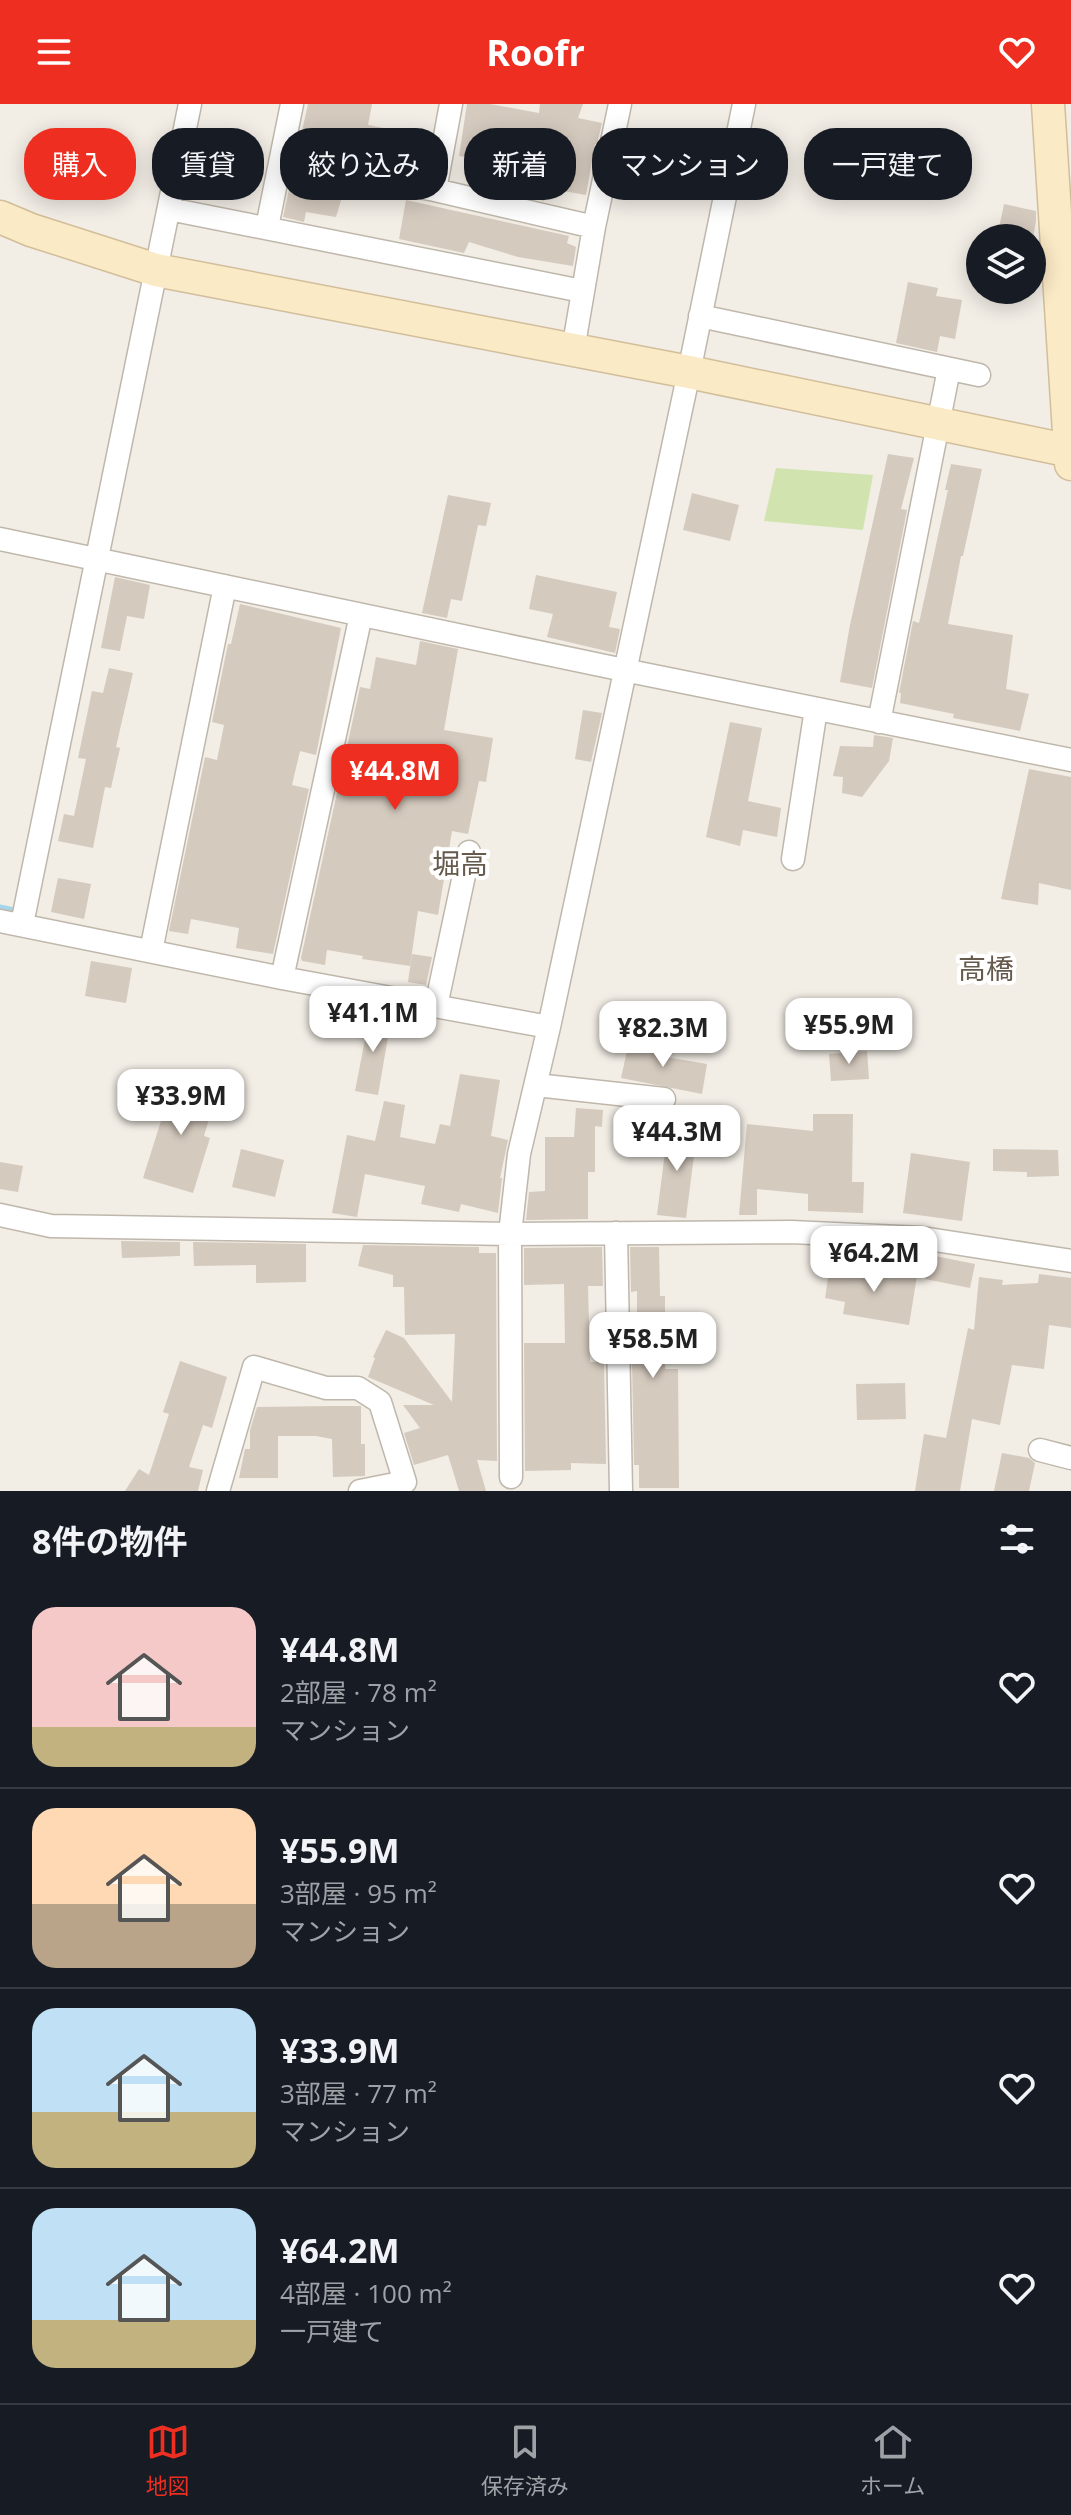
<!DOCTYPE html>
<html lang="ja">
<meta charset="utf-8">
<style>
body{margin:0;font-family:"Open Sans","Noto Sans JP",sans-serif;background:#242831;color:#f1f3f6;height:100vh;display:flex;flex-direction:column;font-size:30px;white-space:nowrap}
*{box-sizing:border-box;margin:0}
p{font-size:26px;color:#9ea1a6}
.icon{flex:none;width:44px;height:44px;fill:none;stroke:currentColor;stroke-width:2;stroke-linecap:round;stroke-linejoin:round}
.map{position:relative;height:1387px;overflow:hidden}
.panel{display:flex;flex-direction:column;background:#171b24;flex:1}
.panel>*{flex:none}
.guide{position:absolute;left:24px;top:24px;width:1024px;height:72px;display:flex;gap:16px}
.controls{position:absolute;left:966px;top:120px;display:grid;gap:16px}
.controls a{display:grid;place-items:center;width:80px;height:80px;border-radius:50%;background:#171b24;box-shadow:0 4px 20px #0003;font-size:40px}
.price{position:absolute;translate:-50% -68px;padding:0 18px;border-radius:16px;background:#fff;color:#222;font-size:26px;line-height:52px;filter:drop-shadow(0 2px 4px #0008)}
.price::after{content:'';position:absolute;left:50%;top:48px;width:24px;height:18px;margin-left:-12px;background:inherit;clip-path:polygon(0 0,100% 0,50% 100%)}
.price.active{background:#ed2e20;color:#fff}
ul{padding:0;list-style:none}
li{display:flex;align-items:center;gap:24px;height:200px;padding:0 32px}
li+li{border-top:2px solid #363941}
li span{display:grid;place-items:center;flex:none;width:224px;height:160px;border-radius:24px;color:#555}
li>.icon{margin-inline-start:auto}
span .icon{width:96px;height:96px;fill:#fffc;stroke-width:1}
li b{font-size:34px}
h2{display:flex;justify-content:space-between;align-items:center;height:96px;padding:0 32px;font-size:34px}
.pill{padding:0 28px;border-radius:32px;background:#171b24;box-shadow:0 4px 20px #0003;font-size:28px;line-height:72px}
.pill.active{background:#ed2e20;color:#fff}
header{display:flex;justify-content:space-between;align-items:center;height:104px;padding:0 32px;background:#ed2e20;color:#fff;font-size:36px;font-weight:700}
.tab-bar{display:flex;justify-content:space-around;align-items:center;height:112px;border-top:2px solid #363941;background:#171b24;font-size:22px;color:#9ea1a6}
.tab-bar a{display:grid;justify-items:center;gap:4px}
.tab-bar .active{color:#ed2e20}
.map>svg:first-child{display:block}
</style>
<header><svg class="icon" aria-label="menu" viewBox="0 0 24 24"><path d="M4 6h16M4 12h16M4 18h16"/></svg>Roofr<svg class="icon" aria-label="heart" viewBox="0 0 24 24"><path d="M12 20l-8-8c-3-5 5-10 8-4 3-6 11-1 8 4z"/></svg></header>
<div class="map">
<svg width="1071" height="1387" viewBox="0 0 1071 1387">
<rect width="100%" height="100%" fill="#f2ede5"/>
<path fill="#d1e4b0" d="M776,364L873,371L863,426L764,417Z"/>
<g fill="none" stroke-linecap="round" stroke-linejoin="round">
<path stroke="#a4d5eb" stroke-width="7" d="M0,804L14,807"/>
</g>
<path fill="#d5cabe" d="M308,0H372L368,21L431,33L426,57L400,53L399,59L378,56L377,60L298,45Z
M467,0H490L539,9L540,0H583L578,14L602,19L597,40H595L586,91L546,84L544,97L470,80L475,55L459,52Z
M292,72L345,83L336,113L306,108L304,118L283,113Z
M406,96L569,132L567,139L576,143L573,162L518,153L469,138L464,149L399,135Z
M1004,100L1036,107V117L1033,134H997Z
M908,178L938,184L936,192L962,196L955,235L940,232L937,248L896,239Z
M888,350L914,354L901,405L907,406L872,584L840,578L850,521Z
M951,360L982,365L963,452H961L948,520L1013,531L1006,585L1029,590L1020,627L953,614L954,610L900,599L901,589H899L913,517L919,519L948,386H945Z
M692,389L739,401L730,437L683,426Z
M448,391L491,399L486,422L478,421L462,497L451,495L447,514L422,509Z
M536,471L617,488L609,523L620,525L615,549L547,533L553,510L529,505Z
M115,473L150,481L144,515L127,512L120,547L101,544Z
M240,500L341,524L316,651L300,647L292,681L309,685L273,850L236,844L239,824L191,815L188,830L169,827L205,653L217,656L224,621L212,618L228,540H231Z
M420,537L458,545L444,626L493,634L486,678L479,677L468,730L452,727L438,811L418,807L410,862L362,855L363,852L327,846L325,861L302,857L301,854L360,583L370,585L376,553L416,561Z
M109,564L133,569L116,643L120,644L111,684L105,683L93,744L58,737L64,710L74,712L86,655L78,654L92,587L103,589Z
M583,606L602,609L591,658L575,655Z
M730,618L762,624L748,697L781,704L777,733L743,726L740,742L706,733Z
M874,631L893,634L889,657L862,693L842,689L843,673L833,672L840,642L873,643Z
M1029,665L1071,673V786L1039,779L1038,801L1001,795Z
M58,774L91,780L84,815L51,808Z
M412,850L432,853L426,881L408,878Z
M91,857L132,864L126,899L85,892Z
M371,905L389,908L385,933H388L378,991L355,987Z
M629,938L662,945L660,952L707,960L702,990L621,974Z
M867,947L869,975L831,977L829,950Z
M460,970L500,976L491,1032L508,1036L500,1074H502L498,1109L461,1100L459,1108L421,1100L425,1082L365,1070L357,1113L332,1109L347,1031L375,1037L384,997L405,1001L400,1033L435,1040L440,1020L450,1022Z
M169,975L217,988L204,1032L210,1034L193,1089L143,1074L167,998L163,997Z
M576,1004L603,1006L602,1023L595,1022V1068H588V1115L526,1116L529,1088L545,1087V1033H574Z
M813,1010H853L852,1078H864L863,1109L808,1107V1090L757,1085V1111H739L747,1020L813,1027Z
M668,1024L697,1028L686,1114L657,1111Z
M241,1045L284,1056L275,1093L232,1083Z
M993,1045L1058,1046L1059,1072L1027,1073V1068L993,1067Z
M911,1049L970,1058L962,1117L903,1109Z
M0,1058L23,1062L18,1088L0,1085Z
M121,1137L180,1138V1152L122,1154Z
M193,1138L306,1140V1178L256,1179V1161L194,1162Z
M363,1141L479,1143V1149H496L497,1357L477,1356L486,1387H459L448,1351L414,1361L404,1329L420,1324L403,1301H434L368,1273L375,1254L373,1253L386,1226L404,1234L452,1298L455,1230L405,1231L404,1183H393V1171L358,1162Z
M602,1143L603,1182H588L590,1258H604L606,1360L571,1359V1366L525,1367L524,1239H565L564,1180L524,1181V1144Z
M630,1143H659L660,1192H665V1265H678L679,1384H639V1361H634L632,1258H637V1187L631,1188Z
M930,1151L975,1160L970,1184L925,1175Z
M851,1161L917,1172L909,1221L843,1210L845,1198L825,1194L829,1168L850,1171Z
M1039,1170L1071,1174V1224L1049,1221L1044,1265L1012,1261L1000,1321L972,1315L960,1387H915L924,1330L946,1334L968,1224L974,1226L979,1173L1003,1176L1002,1181L1038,1179Z
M180,1257L227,1273L212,1324L203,1321L189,1363L203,1366L198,1387H125L139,1365L149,1371L169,1310L163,1308Z
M905,1279L906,1315L857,1316L856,1280Z
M331,1302H361V1340H365V1372L333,1373L332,1335L316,1332H278V1374H239L245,1345H250V1326L257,1303Z
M1002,1349L1029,1354L1035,1359L1029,1387H994Z"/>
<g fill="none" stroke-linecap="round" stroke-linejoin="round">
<defs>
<path id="street" d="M451,0L435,86L594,123
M281,56L435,86
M169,105L582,187
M267,123L292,0
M700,212L979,271
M573,246L594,123L620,0
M0,435L624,566L1071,656
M879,618L949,265
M793,755L816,605
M0,817L282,874L549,923
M22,820L190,0
M151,847L225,482
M282,874L361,511
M436,902L469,748
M536,981L664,995
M0,1111L51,1122L510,1130L791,1128L922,1134L1071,1157
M616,1129L621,1387
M1040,1346L1071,1354
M511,1373L510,1130L519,1050L549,923L689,268L744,0
M218,1387L254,1263L326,1284H358L380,1298L405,1378L360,1387"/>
<path id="secondary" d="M1048,0L1071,360
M0,113L31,126L156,166L689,268L1071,347"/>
</defs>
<use href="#street" stroke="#bfb7ab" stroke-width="25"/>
<use href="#secondary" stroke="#d2be9a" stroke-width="35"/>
<use href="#street" stroke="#fff" stroke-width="22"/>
<use href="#secondary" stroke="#fbeac6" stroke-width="32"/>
</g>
<g text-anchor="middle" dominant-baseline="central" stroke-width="8" stroke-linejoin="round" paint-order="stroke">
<g font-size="28" fill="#665a4d" stroke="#fff">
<text x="460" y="759">堀高</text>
<text x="986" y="864">高橋</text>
</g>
</g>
</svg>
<div class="controls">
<a><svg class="icon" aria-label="layers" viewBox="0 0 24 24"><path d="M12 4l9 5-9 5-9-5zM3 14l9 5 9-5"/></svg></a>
</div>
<b class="price active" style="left:395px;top:708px">¥44.8M</b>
<b class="price" style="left:373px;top:950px">¥41.1M</b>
<b class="price" style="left:849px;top:962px">¥55.9M</b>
<b class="price" style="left:663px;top:965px">¥82.3M</b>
<b class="price" style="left:181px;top:1033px">¥33.9M</b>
<b class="price" style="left:677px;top:1069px">¥44.3M</b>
<b class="price" style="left:874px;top:1190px">¥64.2M</b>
<b class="price" style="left:653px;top:1276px">¥58.5M</b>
<div class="guide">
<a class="pill active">購入</a>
<a class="pill">賃貸</a>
<a class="pill">絞り込み</a>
<a class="pill">新着</a>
<a class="pill">マンション</a>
<a class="pill">一戸建て</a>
</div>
</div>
<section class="panel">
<h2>8件の物件<svg class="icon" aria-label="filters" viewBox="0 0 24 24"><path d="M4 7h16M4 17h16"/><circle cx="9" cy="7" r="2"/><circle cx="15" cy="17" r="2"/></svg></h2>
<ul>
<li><span style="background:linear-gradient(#f6c9c9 75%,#c2b280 0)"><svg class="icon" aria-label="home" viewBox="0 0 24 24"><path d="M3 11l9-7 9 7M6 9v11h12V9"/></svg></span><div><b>¥44.8M</b><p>2部屋 · 78 m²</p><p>マンション</p></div><svg class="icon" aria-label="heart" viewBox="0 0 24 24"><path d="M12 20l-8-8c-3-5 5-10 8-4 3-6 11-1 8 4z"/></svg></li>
<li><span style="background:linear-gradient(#ffd9b3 60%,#b9a48a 0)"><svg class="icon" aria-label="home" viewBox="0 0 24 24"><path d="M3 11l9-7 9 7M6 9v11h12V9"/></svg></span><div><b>¥55.9M</b><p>3部屋 · 95 m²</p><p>マンション</p></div><svg class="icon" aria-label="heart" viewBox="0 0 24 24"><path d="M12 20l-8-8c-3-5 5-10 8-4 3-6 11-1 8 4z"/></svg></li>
<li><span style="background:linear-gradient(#bfe0f5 65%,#c2b280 0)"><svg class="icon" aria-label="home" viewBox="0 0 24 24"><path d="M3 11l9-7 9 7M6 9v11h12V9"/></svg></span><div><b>¥33.9M</b><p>3部屋 · 77 m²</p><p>マンション</p></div><svg class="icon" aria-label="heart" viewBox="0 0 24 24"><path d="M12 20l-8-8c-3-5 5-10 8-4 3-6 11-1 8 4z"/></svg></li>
<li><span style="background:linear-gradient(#bfe0f5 70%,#c2b280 0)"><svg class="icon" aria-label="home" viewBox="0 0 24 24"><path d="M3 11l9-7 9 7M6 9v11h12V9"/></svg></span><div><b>¥64.2M</b><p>4部屋 · 100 m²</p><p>一戸建て</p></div><svg class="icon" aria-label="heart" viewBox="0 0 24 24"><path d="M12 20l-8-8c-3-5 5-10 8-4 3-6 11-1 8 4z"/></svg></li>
</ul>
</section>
<nav class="tab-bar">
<a class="active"><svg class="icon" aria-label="map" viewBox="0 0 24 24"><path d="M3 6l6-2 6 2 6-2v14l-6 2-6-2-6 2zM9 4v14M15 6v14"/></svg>地図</a>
<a><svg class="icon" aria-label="saved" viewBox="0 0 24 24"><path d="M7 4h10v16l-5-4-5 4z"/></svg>保存済み</a>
<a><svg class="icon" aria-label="home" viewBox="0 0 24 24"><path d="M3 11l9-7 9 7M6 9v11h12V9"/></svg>ホーム</a>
</nav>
